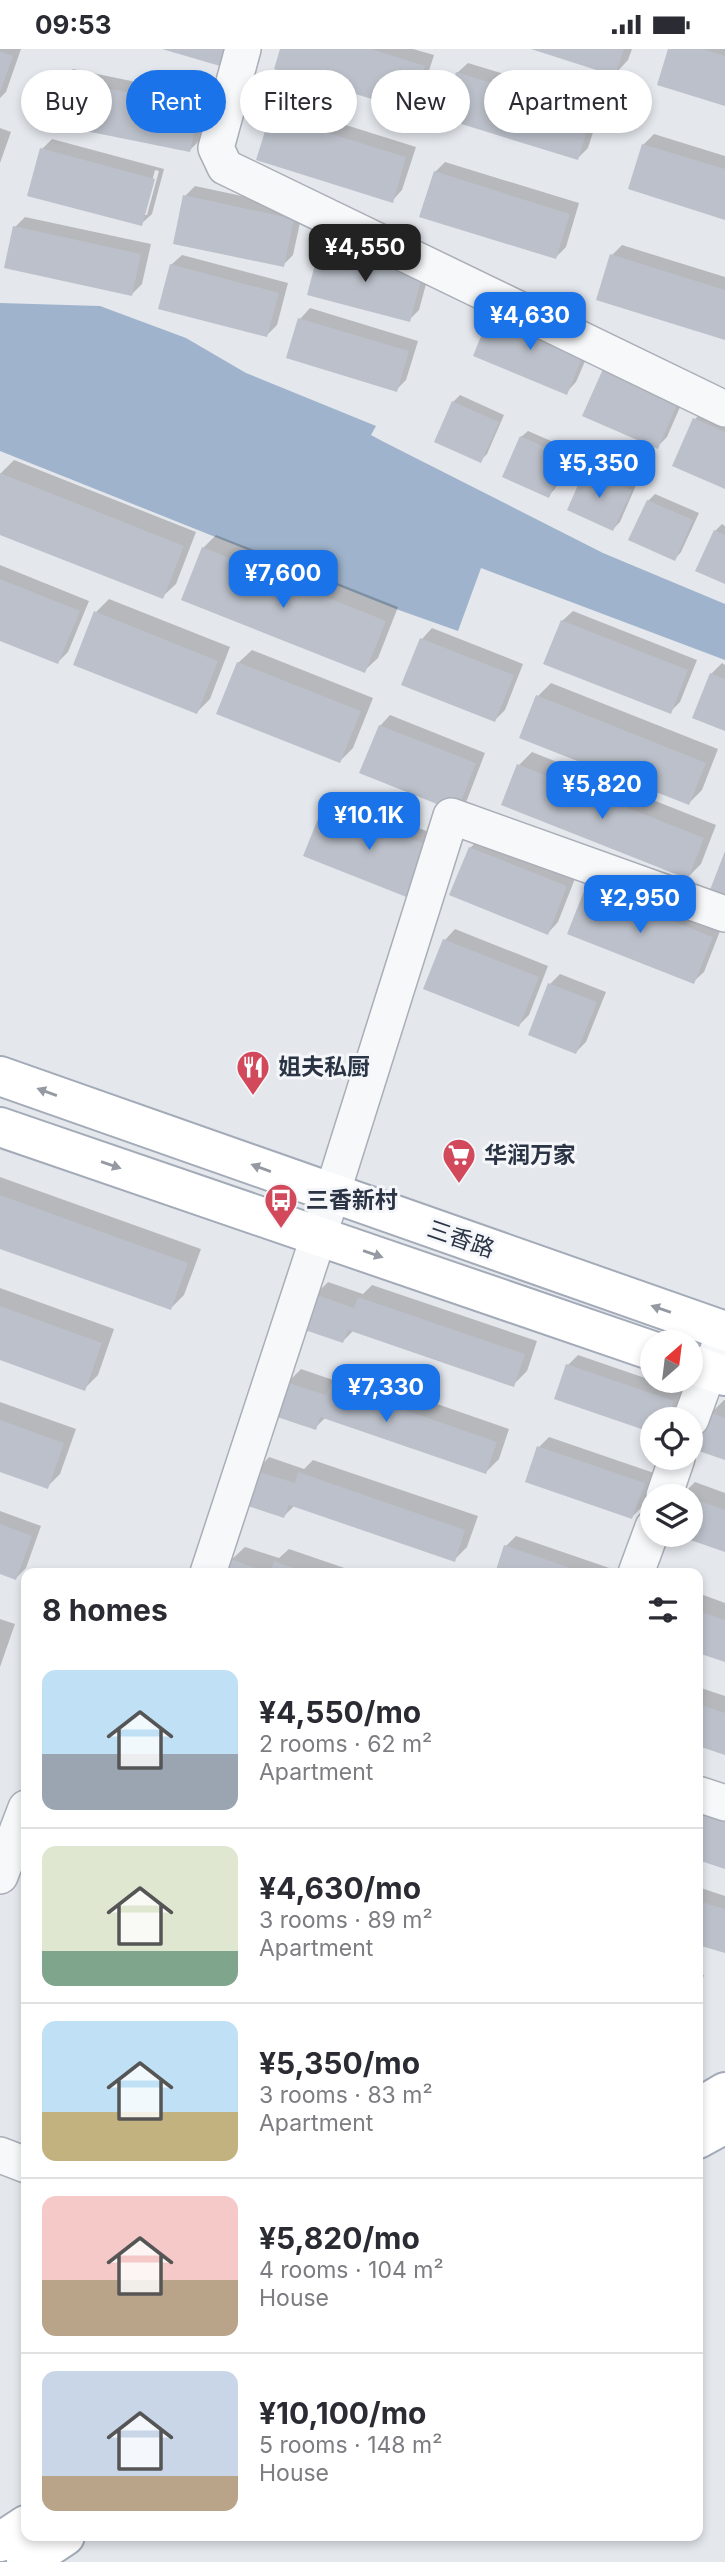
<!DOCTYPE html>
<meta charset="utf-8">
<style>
body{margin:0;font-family:Inter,"Noto Sans SC",sans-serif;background:#f7f7f7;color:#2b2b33;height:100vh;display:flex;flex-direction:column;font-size:26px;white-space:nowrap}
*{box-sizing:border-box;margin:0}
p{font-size:23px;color:#7c7c81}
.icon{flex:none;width:38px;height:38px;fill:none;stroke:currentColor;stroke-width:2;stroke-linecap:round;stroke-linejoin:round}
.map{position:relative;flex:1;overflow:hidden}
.drawer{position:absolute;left:21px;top:1519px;width:682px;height:973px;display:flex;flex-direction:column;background:#fff;border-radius:14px;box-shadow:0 4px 10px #0003}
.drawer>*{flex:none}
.banner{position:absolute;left:21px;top:21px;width:684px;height:63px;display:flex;gap:14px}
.needle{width:46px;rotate:28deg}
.buttons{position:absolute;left:640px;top:1281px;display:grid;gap:14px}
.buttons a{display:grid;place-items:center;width:63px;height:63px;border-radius:50%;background:#fff;box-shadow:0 4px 10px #0003;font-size:35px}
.price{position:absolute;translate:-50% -60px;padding:0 16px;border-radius:14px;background:#1a73e8;color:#fff;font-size:23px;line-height:46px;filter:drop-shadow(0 2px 4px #0008)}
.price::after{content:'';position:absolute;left:50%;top:42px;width:21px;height:16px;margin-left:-10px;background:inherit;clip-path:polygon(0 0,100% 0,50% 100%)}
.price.on{background:#222;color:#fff}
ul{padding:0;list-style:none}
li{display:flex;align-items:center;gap:21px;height:175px;padding:0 21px}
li+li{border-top:2px solid #e1e1e2}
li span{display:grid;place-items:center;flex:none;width:196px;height:140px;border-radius:14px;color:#555}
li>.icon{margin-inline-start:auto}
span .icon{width:84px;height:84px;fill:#fffc;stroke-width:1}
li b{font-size:30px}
h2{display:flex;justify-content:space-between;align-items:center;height:84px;padding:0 21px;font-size:30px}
.pill{padding:0 24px;border-radius:32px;background:#fff;box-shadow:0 4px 10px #0003;font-size:24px;line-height:63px}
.pill.on{background:#1a73e8;color:#fff}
.status{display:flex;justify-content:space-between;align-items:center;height:49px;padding:0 35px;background:#fff;direction:ltr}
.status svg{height:19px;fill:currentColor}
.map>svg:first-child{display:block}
</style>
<div class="status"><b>09:53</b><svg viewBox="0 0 49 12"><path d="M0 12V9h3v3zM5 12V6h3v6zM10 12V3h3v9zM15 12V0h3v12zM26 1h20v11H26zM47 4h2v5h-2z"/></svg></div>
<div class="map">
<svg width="725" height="2513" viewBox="0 0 725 2513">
<rect width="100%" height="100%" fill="#e4e7ec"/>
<path fill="#9fb4cc" d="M0,254L100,257L186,289L246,324L376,377L371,386L384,393L603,504L725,555V611L481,519L458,582L396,560L0,402Z"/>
<path fill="#0003" fill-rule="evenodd" d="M0,0H21L6,43L0,49Z
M282,0H413L434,6L420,50L410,60Z
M534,0H632L628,11L615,25Z
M670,0H725V55Z
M468,14L602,55L588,99L578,109L457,24Z
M73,20L209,48L200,91L190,101L62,31Z
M282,56L416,98L402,141L392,152L271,66Z
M0,79L11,83L0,114Z
M654,85L725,107V169L643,96Z
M52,90L164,120L152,165L141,175L42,100ZM155,121L159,122L147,166H143Z
M445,113L579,154L566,198L556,208L435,123Z
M195,137L303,160L293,206L283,216L185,147Z
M25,168L151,195L142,235L132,245L15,178Z
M332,186L432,213L419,261L409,271L321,196Z
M622,196L725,228V289L612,206Z
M182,206L288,234L277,276L267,286L171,216Z
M310,259L418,292L406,331L396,341L300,270Z
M595,289L576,333L566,344L475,306Z
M687,342L667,388L657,398L584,366Z
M460,346L504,366L487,405L480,412L453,353Z
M705,360L725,369V438L695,370Z
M528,382L572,401L555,440L548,447L521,388Z
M14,411L196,483L176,535L162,548L0,484V425Z
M593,414L637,434L620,473L613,480L586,421Z
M655,445L699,464L681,503L675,510L648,452Z
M722,475L725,477V533L715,482Z
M216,486L398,558L378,609L364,622L203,499Z
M0,516L89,552L68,603L58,613L0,590Z
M109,550L230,598L210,650L197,663L96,563Z
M573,562L697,611L680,653L670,663L562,572Z
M432,579L523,615L505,661L495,671L403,635L422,590Z
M252,601L373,649L353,699L340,712L238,614Z
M722,614L725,616V680L711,625Z
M551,634L718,700L702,741L689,754L538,647Z
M390,666L485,704L467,751L457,761L380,677Z
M532,703L716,776L701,815L688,828L519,716Z
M335,746L444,789L414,849L325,756Z
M480,789L576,827L558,873L548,884L470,799Z
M598,828L722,877L704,923L693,933L587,838Z
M455,880L548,917L529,966L519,976L445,891Z
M560,925L606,943L586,993L576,1003L550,935Z
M0,1128L201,1200L184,1246L171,1259L0,1198Z
M328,1233L363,1245L372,1236L537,1292L527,1322L513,1336L354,1281L343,1292L315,1246Z
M0,1239L114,1280L98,1326L85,1339L0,1309Z
M578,1306L683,1342L673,1370H653L568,1316Z
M301,1320L336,1332L345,1323L509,1380L499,1410L486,1423L326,1368L315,1379L287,1334Z
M724,1351H725V1409L711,1364Z
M0,1353L76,1380L60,1425L47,1438L0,1421Z
M549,1388L654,1424L642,1458L632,1468L539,1398Z
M269,1408L304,1420L313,1411L478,1467L467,1498L454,1511L295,1456L284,1467L256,1422Z
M695,1433L725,1444V1501L680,1486H691V1447H681Z
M0,1462L41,1477L26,1519L16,1529L0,1523Z
M516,1487L621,1523V1524H497L506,1497Z
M245,1498L279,1509L289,1500L359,1524H227L231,1511Z
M698,1544L725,1554V1611L698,1602Z
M0,1570L15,1575L0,1618Z
M698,1638L725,1647V1704L698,1695Z
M698,1838L725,1847V1903L698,1894Z
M698,1924L704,1926L698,1944Z"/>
<path fill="#bbc0ca" d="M162,0H225L220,17Z
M280,0H371L425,17L411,62L274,20Z
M531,0H624L615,27Z
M668,0H703L725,7V57L657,36Z
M0,2L13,7L0,43Z
M456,23L592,65L578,111L442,69Z
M61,30L200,58L190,103L51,75Z
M270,66L406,108L393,154L256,111Z
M642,95L725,120V171L628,140Z
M40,99L155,130L142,177L27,147Z
M434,122L570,165L556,210L419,168Z
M183,146L294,170L284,218L173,195Z
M13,177L141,205L132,247L4,219Z
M320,196L423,223L410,273L307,246Z
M610,205L725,241V291L596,251Z
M170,215L279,244L267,288L158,260Z
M492,260L586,299L567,346L473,307Z
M298,269L409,302L397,343L286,309Z
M603,320L678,353L658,400L582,367Z
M452,352L499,373L481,414L434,393Z
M693,369L725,383V440L672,417Z
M520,387L567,408L549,449L502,428Z
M585,420L632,441L613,482L567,461Z
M0,424L184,497L163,550L0,486Z
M647,451L693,471L675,512L628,491Z
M714,481L725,486V535L695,522Z
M202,498L386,572L365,624L181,551Z
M0,530L80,562L58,615L0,592Z
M94,562L218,612L197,665L73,616Z
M561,571L688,621L671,665L543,615Z
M420,589L514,626L495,673L401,636Z
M237,613L361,662L340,714L216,665Z
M710,624L725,630V682L692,669Z
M536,646L706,714L689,756L519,689Z
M379,676L476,714L457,763L359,724Z
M517,715L704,789L688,830L501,756Z
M324,755L435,799L414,851L303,807Z
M469,798L567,837L548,886L449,846Z
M725,802V853L708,846Z
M586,837L713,888L694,935L567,885Z
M443,890L539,928L519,978L423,940Z
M548,934L597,953L576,1005L528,986Z
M0,1146L188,1214L171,1261L0,1200Z
M314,1245L354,1259L358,1248L525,1305L514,1338L348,1281L343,1294L302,1280Z
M0,1257L102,1294L85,1342L0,1311Z
M566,1315L674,1352L668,1370H653V1384L554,1350Z
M286,1333L326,1346L330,1335L497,1393L486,1425L320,1368L316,1381L274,1367Z
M709,1363L725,1369V1411L696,1401Z
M0,1371L64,1394L48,1440L0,1423Z
M537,1397L645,1434L632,1470L525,1433Z
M254,1421L295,1434L298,1423L465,1481L455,1513L289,1456L284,1469L242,1455Z
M691,1449L725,1461V1503L676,1486H691Z
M0,1475L32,1487L16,1531L0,1525Z
M504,1496L585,1524H495Z
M230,1510L270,1524L274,1512L307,1524H225Z
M698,1562L725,1571V1613L698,1604Z
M698,1655L725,1664V1706L698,1697Z
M698,1762L725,1771V1820L698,1811Z
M698,1852L725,1860V1904L698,1896Z"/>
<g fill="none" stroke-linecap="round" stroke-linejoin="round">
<defs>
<path id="minor" d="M243,0L216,99L225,118L725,360
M691,1370L709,1321L725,1285
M664,1447L677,1409
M208,1524L319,1186L451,767L725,865
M636,1524L653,1478
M698,1745L725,1754
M0,1827L26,1759
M0,2106L26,2116"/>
<path id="major" d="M0,1027L725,1282
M0,1078L653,1302
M691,1315L725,1327
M698,2059L725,2043
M698,2090L725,2075
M0,2493L26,2476
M26,2513L65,2487"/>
</defs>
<use href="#minor" stroke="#a9aeb7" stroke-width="38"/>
<use href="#major" stroke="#a3abb8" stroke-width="42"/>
<use href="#minor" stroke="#f7f8fa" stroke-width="35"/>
<use href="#major" stroke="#fff" stroke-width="38"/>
</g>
<defs><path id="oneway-solid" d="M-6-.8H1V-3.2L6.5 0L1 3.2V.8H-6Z" transform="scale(1.75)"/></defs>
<g fill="#959aa2">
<use href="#oneway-solid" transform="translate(47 1043) rotate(-160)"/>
<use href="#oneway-solid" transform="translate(111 1116) rotate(19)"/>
<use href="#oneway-solid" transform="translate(261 1119) rotate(-160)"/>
<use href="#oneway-solid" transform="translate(373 1205) rotate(19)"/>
<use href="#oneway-solid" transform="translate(661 1260) rotate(-161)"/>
</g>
<defs>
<symbol id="restaurant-pin" viewBox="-11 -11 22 30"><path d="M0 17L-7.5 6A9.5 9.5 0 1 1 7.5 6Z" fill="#d1495b" stroke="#f4f6f9"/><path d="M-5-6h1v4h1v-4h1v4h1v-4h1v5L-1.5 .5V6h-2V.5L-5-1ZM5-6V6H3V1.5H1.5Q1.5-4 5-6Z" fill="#fff"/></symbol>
<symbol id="supermarket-pin" viewBox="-11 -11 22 30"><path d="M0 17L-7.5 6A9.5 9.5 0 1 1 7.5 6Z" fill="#d1495b" stroke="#f4f6f9"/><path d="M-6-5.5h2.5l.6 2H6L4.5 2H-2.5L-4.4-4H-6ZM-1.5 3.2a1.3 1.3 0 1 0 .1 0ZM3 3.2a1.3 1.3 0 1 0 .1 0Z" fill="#fff"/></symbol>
<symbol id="bus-pin" viewBox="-11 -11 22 30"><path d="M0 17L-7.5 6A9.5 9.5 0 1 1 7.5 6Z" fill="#d1495b" stroke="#f4f6f9"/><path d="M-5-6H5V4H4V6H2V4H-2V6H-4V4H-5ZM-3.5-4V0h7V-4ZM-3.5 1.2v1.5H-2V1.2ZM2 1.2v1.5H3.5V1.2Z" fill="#fff"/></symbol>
</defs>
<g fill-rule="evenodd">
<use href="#restaurant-pin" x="234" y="999" width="38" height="52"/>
<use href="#supermarket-pin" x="440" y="1087" width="38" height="52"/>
<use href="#bus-pin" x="262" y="1132" width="38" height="52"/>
</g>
<g text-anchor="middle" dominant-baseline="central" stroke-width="6" stroke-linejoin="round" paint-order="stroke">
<g font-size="23" font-weight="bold" fill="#2b3445" stroke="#f4f6f9" text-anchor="start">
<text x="278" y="1018">姐夫私厨</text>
<text x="484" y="1106">华润万家</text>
<text x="306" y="1151">三香新村</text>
</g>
<g font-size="23" fill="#2b3445" stroke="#f4f6f9">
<text transform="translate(461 1190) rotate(19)">三香路</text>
</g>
</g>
</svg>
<div class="buttons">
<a><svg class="needle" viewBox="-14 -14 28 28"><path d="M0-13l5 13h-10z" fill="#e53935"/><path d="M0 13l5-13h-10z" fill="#7c7c81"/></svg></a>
<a><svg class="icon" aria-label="locate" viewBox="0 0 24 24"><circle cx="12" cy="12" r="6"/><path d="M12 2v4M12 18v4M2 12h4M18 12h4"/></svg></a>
<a><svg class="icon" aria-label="layers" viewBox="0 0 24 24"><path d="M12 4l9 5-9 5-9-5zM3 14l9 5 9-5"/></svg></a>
</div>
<b class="price on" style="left:365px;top:235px">¥4,550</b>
<b class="price" style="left:530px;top:303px">¥4,630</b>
<b class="price" style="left:599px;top:451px">¥5,350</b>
<b class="price" style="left:283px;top:561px">¥7,600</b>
<b class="price" style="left:602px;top:772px">¥5,820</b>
<b class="price" style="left:369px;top:803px">¥10.1K</b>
<b class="price" style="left:640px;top:886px">¥2,950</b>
<b class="price" style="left:386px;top:1375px">¥7,330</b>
<div class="banner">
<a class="pill">Buy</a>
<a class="pill on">Rent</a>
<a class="pill">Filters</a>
<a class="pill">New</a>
<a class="pill">Apartment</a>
</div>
<section class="drawer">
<h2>8 homes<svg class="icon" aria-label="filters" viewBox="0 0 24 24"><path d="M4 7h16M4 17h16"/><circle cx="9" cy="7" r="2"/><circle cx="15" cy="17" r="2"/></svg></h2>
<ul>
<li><span style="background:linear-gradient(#bfe0f5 60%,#9aa5b1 0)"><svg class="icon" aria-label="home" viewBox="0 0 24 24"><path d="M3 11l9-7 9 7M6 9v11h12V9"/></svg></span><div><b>¥4,550/mo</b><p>2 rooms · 62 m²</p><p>Apartment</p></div></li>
<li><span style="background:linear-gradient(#dfe7d0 75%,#7fa58c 0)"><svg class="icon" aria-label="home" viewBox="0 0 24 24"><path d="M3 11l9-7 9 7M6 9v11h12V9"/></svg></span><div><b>¥4,630/mo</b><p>3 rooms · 89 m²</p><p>Apartment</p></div></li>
<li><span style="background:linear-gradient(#bfe0f5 65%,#c2b280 0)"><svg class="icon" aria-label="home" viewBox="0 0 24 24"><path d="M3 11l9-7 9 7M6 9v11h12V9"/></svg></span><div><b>¥5,350/mo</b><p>3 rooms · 83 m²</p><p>Apartment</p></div></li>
<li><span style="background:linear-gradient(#f6c9c9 60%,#b9a48a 0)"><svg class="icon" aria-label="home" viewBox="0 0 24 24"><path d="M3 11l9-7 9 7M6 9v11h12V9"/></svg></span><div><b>¥5,820/mo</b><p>4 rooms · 104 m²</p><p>House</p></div></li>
<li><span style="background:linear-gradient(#c9d6e8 75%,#b9a48a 0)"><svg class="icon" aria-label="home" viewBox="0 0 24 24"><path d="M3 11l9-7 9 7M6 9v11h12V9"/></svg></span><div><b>¥10,100/mo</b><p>5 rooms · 148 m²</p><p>House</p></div></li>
</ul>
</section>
</div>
